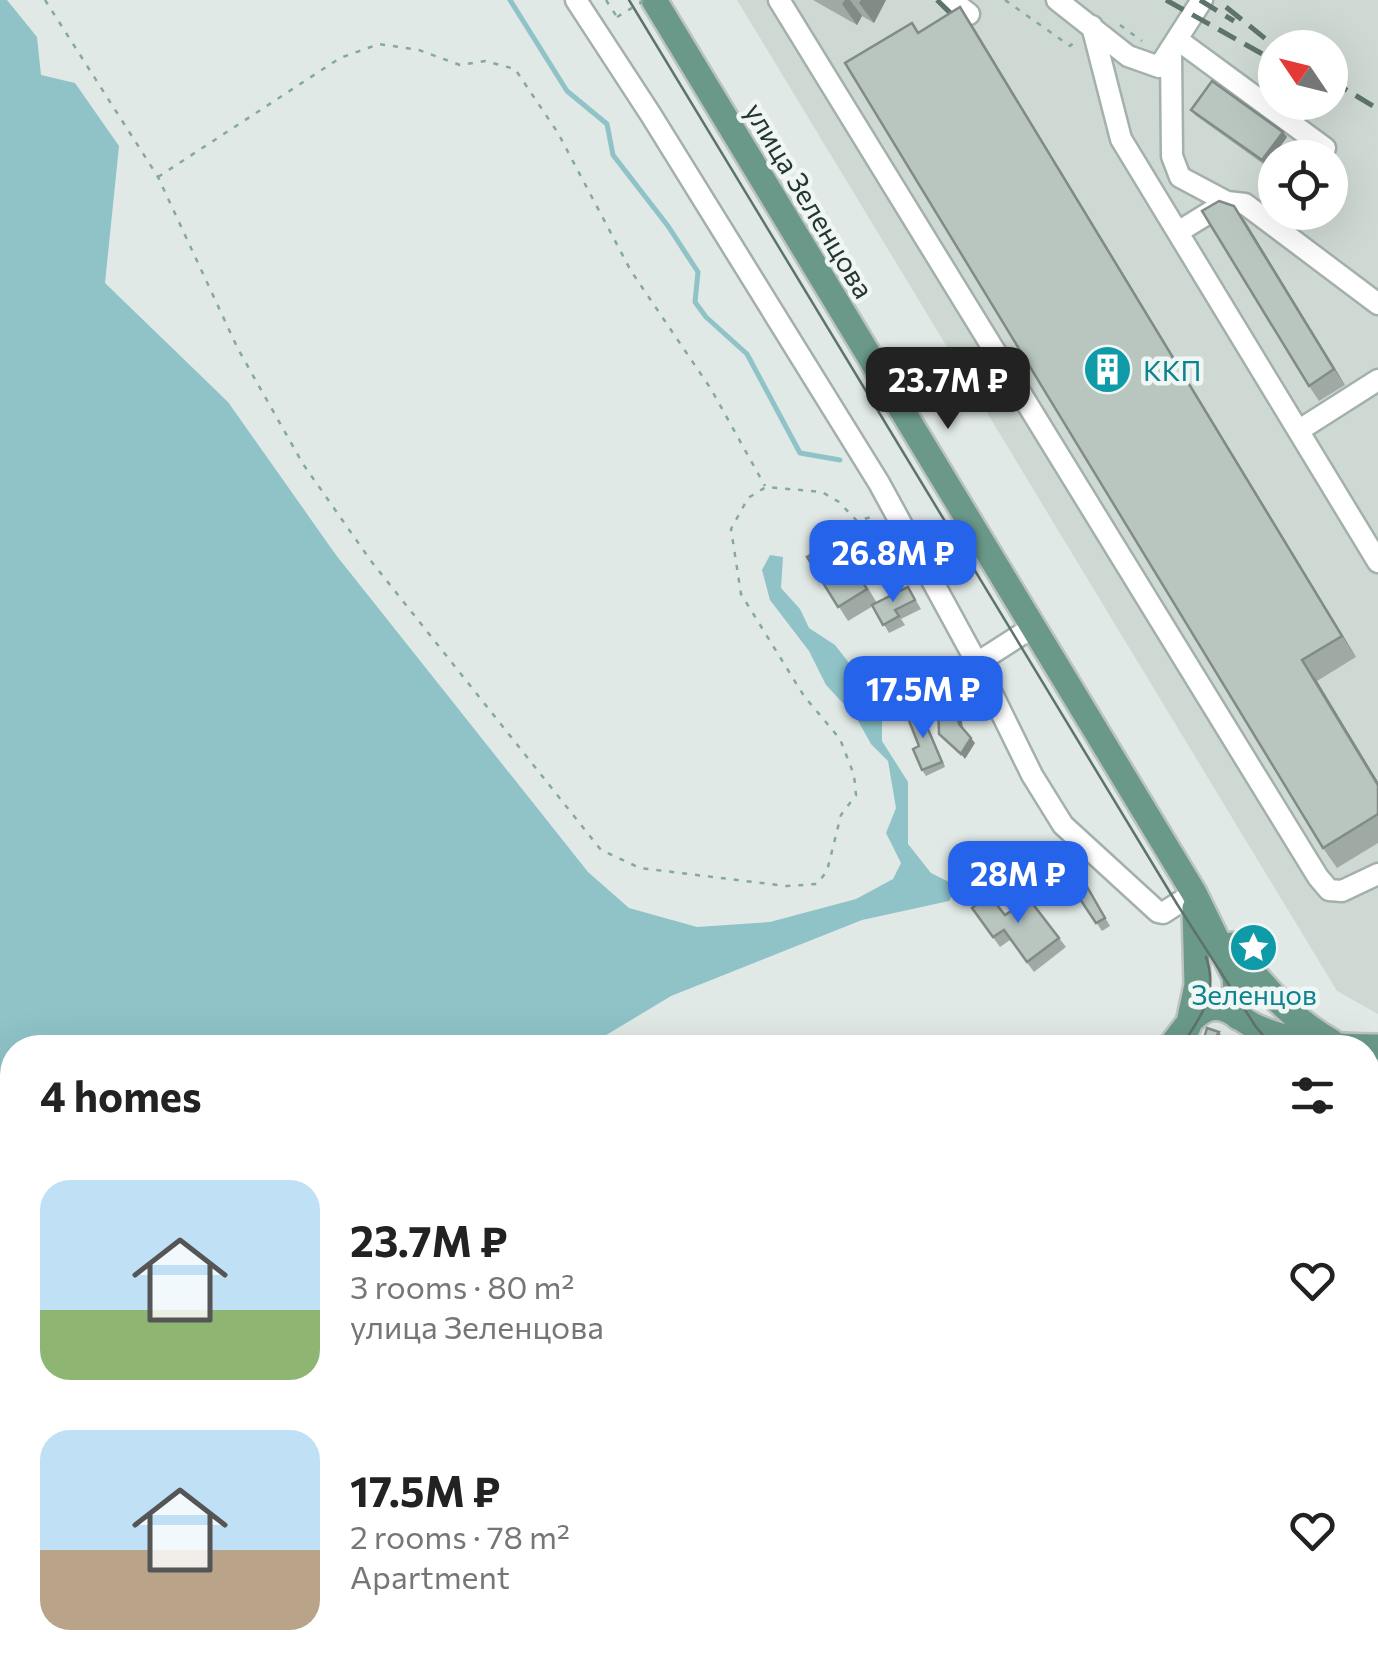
<!DOCTYPE html>
<meta charset="utf-8">
<style>
body{margin:0;font-family:Commissioner,sans-serif;background:#f2f2f2;color:#222;height:100vh;display:flex;flex-direction:column;font-size:38px;white-space:nowrap}
*{box-sizing:border-box;margin:0}
p{font-size:32px;color:#767676}
.icon{flex:none;width:55px;height:55px;fill:none;stroke:currentColor;stroke-width:2;stroke-linecap:round;stroke-linejoin:round}
.map{position:relative;flex:1;overflow:hidden}
.sheet{position:absolute;left:0px;top:1035px;width:1380px;height:642px;display:flex;flex-direction:column;background:#fff;border-radius:40px 40px 0 0;box-shadow:0 10px 40px #0002}
.sheet>*{flex:none}
.needle{width:65px;rotate:305deg}
.controls{position:absolute;left:1258px;top:30px;display:grid;gap:20px}
.controls a{display:grid;place-items:center;width:90px;height:90px;border-radius:50%;background:#fff;box-shadow:0 10px 40px #0002;font-size:50px}
.price{position:absolute;translate:-50% -85px;padding:0 22px;border-radius:20px;background:#2563eb;color:#fff;font-size:32px;line-height:65px;filter:drop-shadow(0 2px 5px #0008)}
.price::after{content:'';position:absolute;left:50%;top:60px;width:30px;height:22px;margin-left:-15px;background:inherit;clip-path:polygon(0 0,100% 0,50% 100%)}
.price.selected{background:#222;color:#fff}
ul{padding:0;list-style:none}
li{display:flex;align-items:center;gap:30px;height:250px;padding:0 40px}
li span{display:grid;place-items:center;flex:none;width:280px;height:200px;border-radius:30px;color:#555}
li>.icon{margin-inline-start:auto}
span .icon{width:120px;height:120px;fill:#fffc;stroke-width:1}
li b{font-size:42px}
h2{display:flex;justify-content:space-between;align-items:center;height:120px;padding:0 40px;font-size:42px}
.map>svg:first-child{display:block}
</style>
<div class="map">
<svg width="1378" height="1677" viewBox="0 0 1378 1677">
<rect width="100%" height="100%" fill="#e0e9e5"/>
<path fill="#cfd9d3" fill-rule="evenodd" d="M737,0H1378V1014L1337,991ZM1275,48H1330V102H1275ZM1275,158H1330V212H1275Z
M1378,1115V1677H776L784,1665H1368V1116Z"/>
<path fill="#8fc3c8" d="M0,0H7L37,37L41,75L75,83L119,146L105,283L228,402L336,555L588,872L629,908L697,927L770,922L856,899L893,879L901,863L886,833L896,808L888,761L871,744L856,717L826,685L809,651L770,600L762,570L770,555L783,557L781,588L800,609L809,628L835,645L860,677L882,717V741L908,782V844L931,873L957,886L949,901L862,920L671,996L603,1037L567,1047L12,1048V1665H291L283,1677H0Z
M371,1665H612L603,1677H359Z"/>
<g fill="none" stroke-linecap="round" stroke-linejoin="round">
<path stroke="#8fc3c8" stroke-width="5" d="M510,0L567,91L607,124L613,155L668,226L698,272L695,302L706,317L747,354L800,453L840,460"/>
<defs>
<path id="minor" d="M576,0L651,115L879,483L977,663L1032,775L1063,825L1158,912L1163,913L1194,893
M779,0L1318,877L1329,890L1342,891L1378,874
M951,0L969,14
M1057,0L1128,56L1159,67L1202,0
M1092,26L1121,139L1378,562
M1178,40L1325,148
M1171,52L1172,156L1180,177L1227,202L1245,204L1378,304
M1178,232L1225,203
M1301,429L1378,380
M977,663L1033,627
M1368,1494L1377,1481
M1240,1677L1249,1665"/>
<path id="major" d="M654,0L1194,893L1235,977L1238,1017
M1232,945C1260,984 1290,1018 1332,1042
M1188,1027L1197,985L1195,908
M1169,1048C1180,1036 1191,1015 1207,1009C1226,1002 1240,1020 1256,1027C1295,1044 1336,1047 1378,1047
M1368,1087H1378
M717,1677L726,1665
M758,1677L767,1665"/>
</defs>
<use href="#minor" stroke="#a4b0ab" stroke-width="25"/>
<use href="#major" stroke="#bdc3c1" stroke-width="30"/>
<path stroke="#85a99b" stroke-width="2.5" stroke-dasharray="5 8" stroke-linecap="butt" d="M45,0L158,177L238,349L303,464L371,561L601,850L640,868L786,886L817,884L827,871L841,815L856,795L854,775L840,739L804,696L741,594L731,529L748,498L766,487L822,492L839,502L857,521L875,516
M606,0L617,17
M1005,0L1070,46L1077,40
M1120,25L1142,41
M158,177L340,58L379,44L419,50L460,65L485,61L515,69L558,133L631,271L711,389L765,486"/>
<use href="#minor" stroke="#fff" stroke-width="20"/>
<use href="#major" stroke="#6a998a" stroke-width="25"/>
<path stroke="#5d736c" stroke-width="2.5" d="M629,0L1177,904L1256,1027L1274,1048
M1180,1048C1200,1019 1219,993 1206,957
M1368,1071H1378
M740,1677L748,1665"/>
<path stroke="#5d736c" stroke-width="5" stroke-dasharray="20 10" stroke-linecap="butt" d="M937,0L969,31
M1166,0L1275,61
M1200,0L1234,21
M1226,7L1277,48
M1330,80L1378,109
M1070,1677L1079,1665"/>
<path stroke="#85a99b" stroke-width="2.5" stroke-dasharray="5 8" stroke-linecap="butt" d="M617,17L645,0"/>
</g>
<path fill="#9faaa5" d="M813,0H886L874,23L862,16L857,25Z
M974,28L1356,657L1317,681L1378,782V843L1337,868L1323,848L919,32Z
M1191,110L1283,132L1287,137L1266,166L1195,115Z
M1245,221L1345,385L1319,401L1309,386Z
M878,536L886,550L855,567L877,603L908,587L921,609L901,619L905,625L889,633L873,606L848,621L807,557Z
M919,708L945,767L926,776L922,770Z
M1074,864L1110,926L1102,931L1076,892L1072,894L1066,886Z
M1029,899L1066,947L1034,972L1010,940L1000,947L972,908L1005,915Z
M1204,1038H1223L1217,1045L1208,1043Z"/>
<path fill="#828b86" d="M845,0H850L862,16L857,25L842,4Z
M861,0H886L874,23L859,3Z
M960,7L974,28L1356,657L1342,636Z
M1283,132L1287,137L1266,166L1262,160Z
M1234,206L1245,221L1345,385L1334,369Z
M1302,660L1317,681L1378,782V785Z
M957,707L961,712L963,730L959,724Z
M919,708L922,713L945,767L942,762Z
M971,738L975,743L965,759L961,754Z
M1219,1032L1223,1038L1217,1045L1214,1040Z
M1378,1661V1677H1367Z
M1193,1665H1214L1206,1677H1185Z"/>
<path fill="#b9c6c0" stroke="#828b86" stroke-width="2.5" d="M960,7L1342,636L1302,660L1378,785V814L1323,848L845,63L912,23L918,33Z
M1212,81L1283,132L1262,160L1191,110Z
M1219,201L1234,206L1334,369L1309,386L1202,211Z
M868,522L876,536L844,552L867,589L838,607L807,557Z
M908,587L915,600L895,610L899,616L883,625L872,605Z
M938,703L957,707L959,724L971,738L961,754L939,734Z
M919,708L942,762L922,770L913,749L919,746L906,713Z
M1074,864L1105,918L1096,923L1070,884L1066,886L1058,873Z
M989,895L1005,915L1029,899L1059,938L1027,962L1004,930L993,937L972,908Z
M1207,1028L1219,1032L1214,1040L1204,1038Z
M1375,1370L1378,1374V1435L1368,1419V1375Z
M1374,1513L1378,1516V1661L1367,1677H1262L1270,1665H1368V1522Z
M1148,1665H1193L1185,1677H1140Z"/>
<defs>
<symbol id="building-disc" viewBox="-11 -11 22 22"><circle r="9.5" fill="#0f9aa8" stroke="#f0f6f3"/><path d="M-4-6H4V6H1V3H-1V6H-4ZM-2.5-4.3h1.7v1.8h-1.7ZM.8-4.3h1.7v1.8H.8ZM-2.5-1h1.7V.8h-1.7ZM.8-1h1.7V.8H.8Z" fill="#fff"/></symbol>
<symbol id="sight-disc" viewBox="-11 -11 22 22"><circle r="9.5" fill="#0f9aa8" stroke="#f0f6f3"/><path d="M0-6L1.8-2.2L6-1.7L2.9 1.2L3.7 5.4L0 3.3L-3.7 5.4L-2.9 1.2L-6-1.7L-1.8-2.2Z" fill="#fff"/></symbol>
</defs>
<g fill-rule="evenodd">
<use href="#building-disc" x="1080" y="342" width="55" height="55"/>
<use href="#sight-disc" x="1226" y="920" width="55" height="55"/>
</g>
<g text-anchor="middle" dominant-baseline="central" stroke-width="9" stroke-linejoin="round" paint-order="stroke">
<g font-size="28" fill="#233730" stroke="#f0f6f3">
<text transform="translate(810 200) rotate(59)">улица Зеленцова</text>
</g>
<g font-size="28" fill="#0d838f" stroke="#f0f6f3" text-anchor="start">
<text x="1143" y="370">ККП</text>
<text x="1254" y="994" text-anchor="middle">Зеленцов</text>
</g>
</g>
</svg>
<div class="controls">
<a><svg class="needle" viewBox="-14 -14 28 28"><path d="M0-13l5 13h-10z" fill="#e53935"/><path d="M0 13l5-13h-10z" fill="#767676"/></svg></a>
<a><svg class="icon" aria-label="locate" viewBox="0 0 24 24"><circle cx="12" cy="12" r="6"/><path d="M12 2v4M12 18v4M2 12h4M18 12h4"/></svg></a>
</div>
<b class="price selected" style="left:948px;top:432px">23.7M ₽</b>
<b class="price" style="left:893px;top:605px">26.8M ₽</b>
<b class="price" style="left:923px;top:741px">17.5M ₽</b>
<b class="price" style="left:1018px;top:926px">28M ₽</b>
<section class="sheet">
<h2>4 homes<svg class="icon" aria-label="filters" viewBox="0 0 24 24"><path d="M4 7h16M4 17h16"/><circle cx="9" cy="7" r="2"/><circle cx="15" cy="17" r="2"/></svg></h2>
<ul>
<li><span style="background:linear-gradient(#bfe0f5 65%,#8fb573 0)"><svg class="icon" aria-label="home" viewBox="0 0 24 24"><path d="M3 11l9-7 9 7M6 9v11h12V9"/></svg></span><div><b>23.7M ₽</b><p>3 rooms · 80 m²</p><p>улица Зеленцова</p></div><svg class="icon" aria-label="heart" viewBox="0 0 24 24"><path d="M12 20l-8-8c-3-5 5-10 8-4 3-6 11-1 8 4z"/></svg></li>
<li><span style="background:linear-gradient(#bfe0f5 60%,#b9a48a 0)"><svg class="icon" aria-label="home" viewBox="0 0 24 24"><path d="M3 11l9-7 9 7M6 9v11h12V9"/></svg></span><div><b>17.5M ₽</b><p>2 rooms · 78 m²</p><p>Apartment</p></div><svg class="icon" aria-label="heart" viewBox="0 0 24 24"><path d="M12 20l-8-8c-3-5 5-10 8-4 3-6 11-1 8 4z"/></svg></li>
</ul>
</section>
</div>
